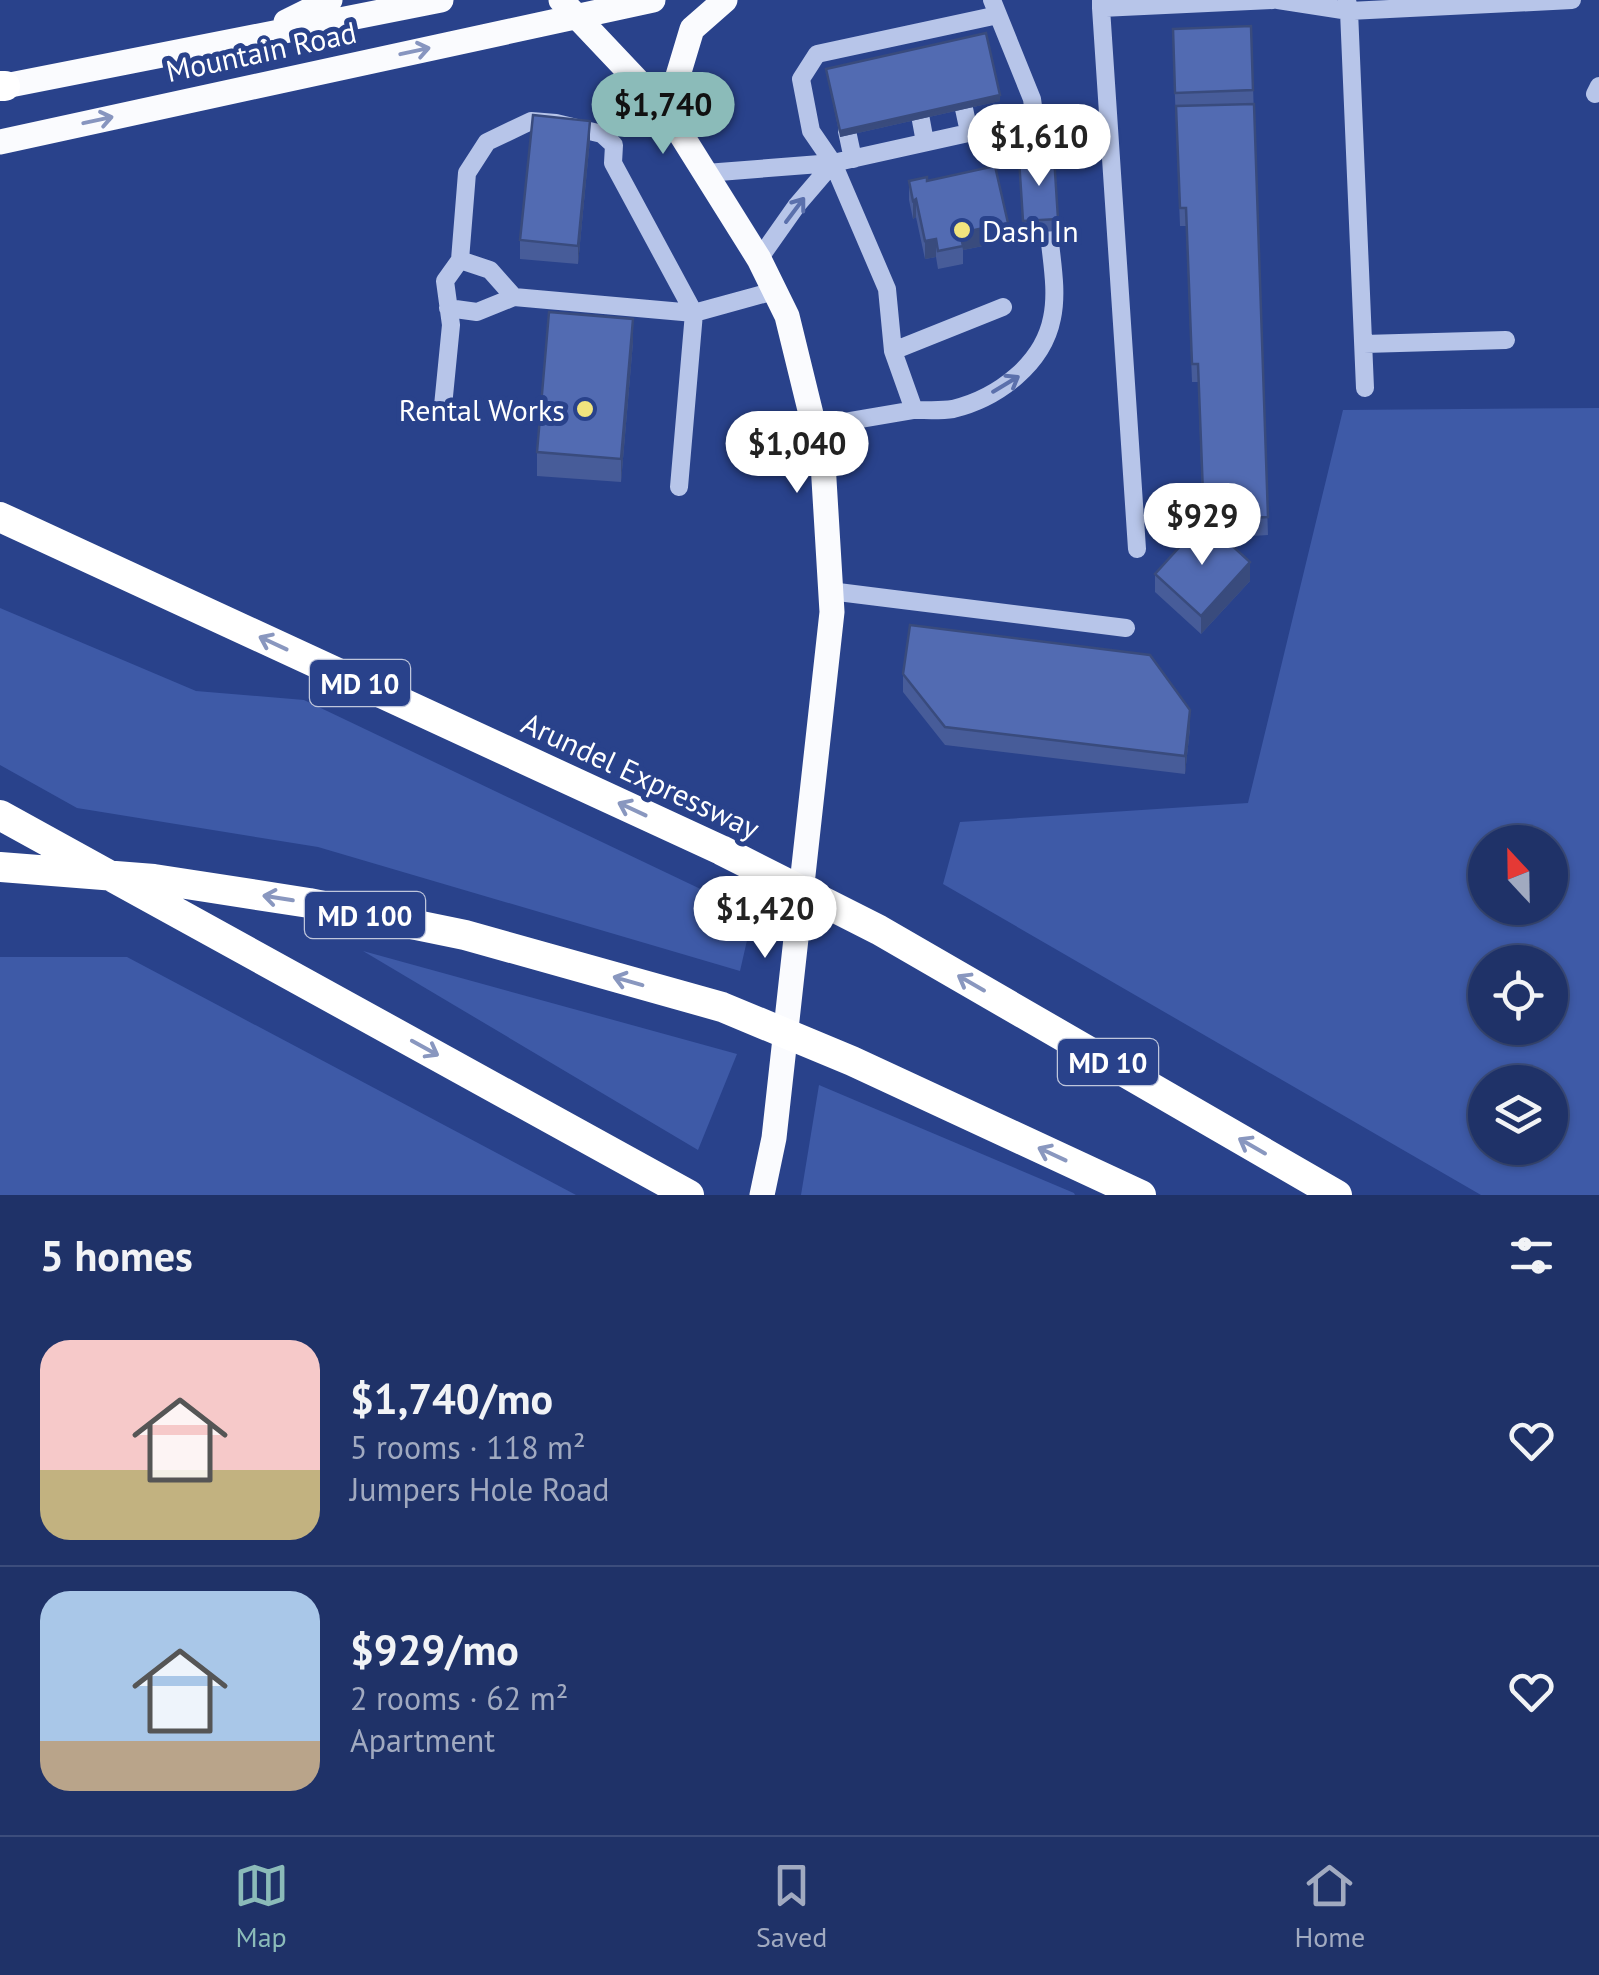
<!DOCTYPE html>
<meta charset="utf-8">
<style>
body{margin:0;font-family:"PT Sans",sans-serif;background:#2c3e71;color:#f1f3f6;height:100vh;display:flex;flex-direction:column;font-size:38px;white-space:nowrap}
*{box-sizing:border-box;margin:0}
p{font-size:32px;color:#a1aac0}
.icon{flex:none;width:55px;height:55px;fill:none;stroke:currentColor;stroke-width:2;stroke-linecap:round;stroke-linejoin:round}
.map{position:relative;height:1195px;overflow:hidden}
.side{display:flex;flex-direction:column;background:#1f3268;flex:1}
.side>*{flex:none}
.needle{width:65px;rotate:338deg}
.controls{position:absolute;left:1468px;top:825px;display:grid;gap:20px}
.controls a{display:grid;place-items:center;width:100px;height:100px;border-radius:50%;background:#1f3268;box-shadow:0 2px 8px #0004,0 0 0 2px #3c4d7c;font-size:50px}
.price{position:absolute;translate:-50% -85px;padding:0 22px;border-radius:35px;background:#fff;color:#222;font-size:32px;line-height:65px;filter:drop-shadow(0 2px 5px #0008)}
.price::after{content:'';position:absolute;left:50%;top:60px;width:30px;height:22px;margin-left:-15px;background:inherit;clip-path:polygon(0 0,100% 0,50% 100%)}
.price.selected{background:#8bbbb9;color:#111}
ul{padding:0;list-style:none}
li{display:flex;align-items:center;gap:30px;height:250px;padding:0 40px}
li+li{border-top:2px solid #3c4d7c}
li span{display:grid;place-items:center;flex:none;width:280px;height:200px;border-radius:30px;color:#555}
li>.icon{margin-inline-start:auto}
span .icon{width:120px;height:120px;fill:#fffc;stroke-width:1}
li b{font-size:42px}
h2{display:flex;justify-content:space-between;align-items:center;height:120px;padding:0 40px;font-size:42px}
.tabs{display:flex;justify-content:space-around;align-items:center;height:140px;border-top:2px solid #3c4d7c;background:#1f3268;font-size:28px;color:#a1aac0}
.tabs a{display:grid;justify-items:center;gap:5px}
.tabs .selected{color:#8bbbb9}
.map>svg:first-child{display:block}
</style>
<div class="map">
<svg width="1599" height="1195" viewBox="0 0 1599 1195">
<rect width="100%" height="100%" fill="#29428b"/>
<path fill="#3e5aa7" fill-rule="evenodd" d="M1599,408V1195H1481L943,884L960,822L1248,803L1343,410ZM1550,842V908H1485V842ZM1550,962V1028H1485V962ZM1550,1082V1148H1485V1082Z
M0,608L196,691L304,700L753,914L740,971L318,847L77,808L0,765Z
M363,951L737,1054L698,1150Z
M0,957H127L576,1195H0Z
M819,1085L1074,1193L1075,1195H801Z"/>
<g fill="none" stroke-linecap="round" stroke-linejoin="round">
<path stroke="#b7c5e9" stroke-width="18" d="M1101,0V8L1273,0
M1278,0L1349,11L1572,0
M1347,0L1349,11L1365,388
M1101,8L1137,549
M1595,94L1599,86
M963,104L969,132
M920,115L925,142
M1035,121L1041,169
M847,131L853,159
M706,173L833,163L1000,126L1035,121L1032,99L992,0
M759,259L797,205L833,163
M514,297L694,313L679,487
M448,308L477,312L514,297L490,270L460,260
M1364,344L1506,340
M893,351L1003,307
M443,406L451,325L445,281L460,260L467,173L487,142L531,121L556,123L602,134L614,145L613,163L694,313L774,291
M914,410C927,410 941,411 953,409C998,398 1043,364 1052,318C1058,290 1051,259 1049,232
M814,427L914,410L893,351L887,289L833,163L811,131L801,79L817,54L998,15
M830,591L1126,628"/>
<path stroke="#fafbfe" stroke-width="25" d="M561,0L667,112L759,259L787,316L823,463L832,612L774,1138L762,1195
M286,22L330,0
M0,87L441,0
M667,112L692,29L725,0
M0,142L653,0"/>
<path stroke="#fff" stroke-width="30" d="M0,86H5
M0,517L721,850L879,930L1337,1195
M0,815L689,1195
M0,867L154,879L309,903L465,935L722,1007L852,1061L1141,1195"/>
</g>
<path fill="#475c99" d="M1251,26L1268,535L1222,538L1250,581L1201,634L1155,592V574L1203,521L1198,382H1192L1186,226H1180L1173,47Z
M826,69L1000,101L840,137Z
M590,139L578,264L520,259V240Z
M1019,159L1058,219V231L1023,233Z
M909,181H927L1008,241L963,250V264L938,269L936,257L925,259L916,217L913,219L909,200Z
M633,342L621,482L537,476V452Z
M903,674L1190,728L1185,774L945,745L903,692Z"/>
<path fill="#394b7d" d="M1000,95V101L840,137V131Z
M590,121V139L578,264V246Z
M916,199V217L913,219V201Z
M1008,223V241L963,250L960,233Z
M936,239V257L925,259V241Z
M633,319V342L621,482V459Z
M1250,562V581L1201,634V616Z
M1190,710V728L1185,774V756Z"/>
<path fill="#526bb2" stroke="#394b7d" stroke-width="2.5" d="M1251,26L1253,90L1175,93L1173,29Z
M986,33L1000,95L840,131L826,69Z
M1254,104L1268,517L1204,520L1198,364H1192L1186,208H1180L1176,106Z
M533,115L590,121L578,246L520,240Z
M1054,156L1058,219L1023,221L1019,159Z
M995,166L1008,223L960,233L963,246L938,251L936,239L925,241L916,199L913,201L909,181L927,177V181Z
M549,312L633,319L621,459L537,452Z
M1204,520L1250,562L1201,616L1155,574Z
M910,625L1150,655L1190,710L1185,756L945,727L903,674Z"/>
<defs><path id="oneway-shaft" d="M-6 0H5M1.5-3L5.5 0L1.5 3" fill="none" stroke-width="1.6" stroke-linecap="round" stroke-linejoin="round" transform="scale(2.5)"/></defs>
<g stroke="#8795bf">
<use href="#oneway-shaft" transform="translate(415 51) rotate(-12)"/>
<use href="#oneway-shaft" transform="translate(98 120) rotate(-12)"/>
</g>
<g stroke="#5b70ac">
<use href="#oneway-shaft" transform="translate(795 210) rotate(-53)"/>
<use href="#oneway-shaft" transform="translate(1006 384) rotate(-31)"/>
</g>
<g stroke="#8997bf">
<use href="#oneway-shaft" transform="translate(273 643) rotate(-155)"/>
<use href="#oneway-shaft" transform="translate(632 809) rotate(-155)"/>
<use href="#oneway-shaft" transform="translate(278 898) rotate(-171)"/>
<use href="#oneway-shaft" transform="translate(628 981) rotate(-164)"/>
<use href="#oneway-shaft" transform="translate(971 983) rotate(-150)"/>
<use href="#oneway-shaft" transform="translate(425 1048) rotate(29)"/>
<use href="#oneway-shaft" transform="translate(1252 1146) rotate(-150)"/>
<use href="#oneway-shaft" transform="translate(1052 1154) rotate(-155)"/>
</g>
<g fill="#f1e47e" stroke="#29428b" stroke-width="4">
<circle cx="962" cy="230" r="10"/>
<circle cx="585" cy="409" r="10"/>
</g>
<g text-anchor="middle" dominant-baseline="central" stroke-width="10" stroke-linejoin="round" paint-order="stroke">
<g fill="#29428b" stroke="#bfc6dc" stroke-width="2.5">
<rect x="310" y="660" width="100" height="46" rx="8"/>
<rect x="305" y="892" width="120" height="46" rx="8"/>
<rect x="1058" y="1039" width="100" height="46" rx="8"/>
</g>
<g font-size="28" font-weight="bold" fill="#fff">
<text x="360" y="683">MD 10</text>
<text x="365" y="915">MD 100</text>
<text x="1108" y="1062">MD 10</text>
</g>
<g font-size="30" fill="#fff" stroke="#29428b">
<text transform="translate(261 51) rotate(-12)">Mountain Road</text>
<text transform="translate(641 775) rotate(25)">Arundel Expressway</text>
</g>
<g font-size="30" fill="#fff" stroke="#29428b" text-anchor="start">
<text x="982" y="230">Dash In</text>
<text x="565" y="409" text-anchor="end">Rental Works</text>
</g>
</g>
</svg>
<div class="controls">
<a><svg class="needle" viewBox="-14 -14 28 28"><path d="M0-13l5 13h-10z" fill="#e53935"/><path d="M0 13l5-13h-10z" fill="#a1aac0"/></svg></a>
<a><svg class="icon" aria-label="locate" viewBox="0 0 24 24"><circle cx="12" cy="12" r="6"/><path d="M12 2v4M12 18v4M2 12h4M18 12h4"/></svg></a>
<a><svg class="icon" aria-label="layers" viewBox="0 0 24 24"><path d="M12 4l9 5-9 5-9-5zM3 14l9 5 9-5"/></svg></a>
</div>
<b class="price selected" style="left:663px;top:157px">$1,740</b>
<b class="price" style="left:1039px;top:189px">$1,610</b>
<b class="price" style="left:797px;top:496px">$1,040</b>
<b class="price" style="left:1202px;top:568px">$929</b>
<b class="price" style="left:765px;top:961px">$1,420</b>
</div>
<section class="side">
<h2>5 homes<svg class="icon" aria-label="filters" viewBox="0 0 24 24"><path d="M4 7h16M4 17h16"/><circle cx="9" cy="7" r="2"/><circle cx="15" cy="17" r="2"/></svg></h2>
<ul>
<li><span style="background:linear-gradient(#f6c9c9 65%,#c2b280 0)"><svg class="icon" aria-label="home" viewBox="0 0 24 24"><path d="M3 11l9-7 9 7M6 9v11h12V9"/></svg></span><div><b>$1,740/mo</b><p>5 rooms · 118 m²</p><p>Jumpers Hole Road</p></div><svg class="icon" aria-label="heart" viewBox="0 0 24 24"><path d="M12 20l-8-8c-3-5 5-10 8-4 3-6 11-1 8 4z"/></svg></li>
<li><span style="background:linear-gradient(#a9c7e8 75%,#b9a48a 0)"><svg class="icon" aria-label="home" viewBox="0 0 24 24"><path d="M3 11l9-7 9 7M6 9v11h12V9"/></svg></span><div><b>$929/mo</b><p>2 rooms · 62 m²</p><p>Apartment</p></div><svg class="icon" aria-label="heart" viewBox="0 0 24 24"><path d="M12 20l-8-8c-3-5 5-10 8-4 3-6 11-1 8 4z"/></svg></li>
</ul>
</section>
<nav class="tabs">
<a class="selected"><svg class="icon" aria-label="map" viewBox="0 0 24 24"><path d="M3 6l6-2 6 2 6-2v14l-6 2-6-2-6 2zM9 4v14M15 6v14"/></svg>Map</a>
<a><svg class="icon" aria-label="saved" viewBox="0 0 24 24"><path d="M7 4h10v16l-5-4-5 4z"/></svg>Saved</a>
<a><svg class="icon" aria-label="home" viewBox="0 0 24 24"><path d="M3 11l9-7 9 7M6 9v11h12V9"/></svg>Home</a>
</nav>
